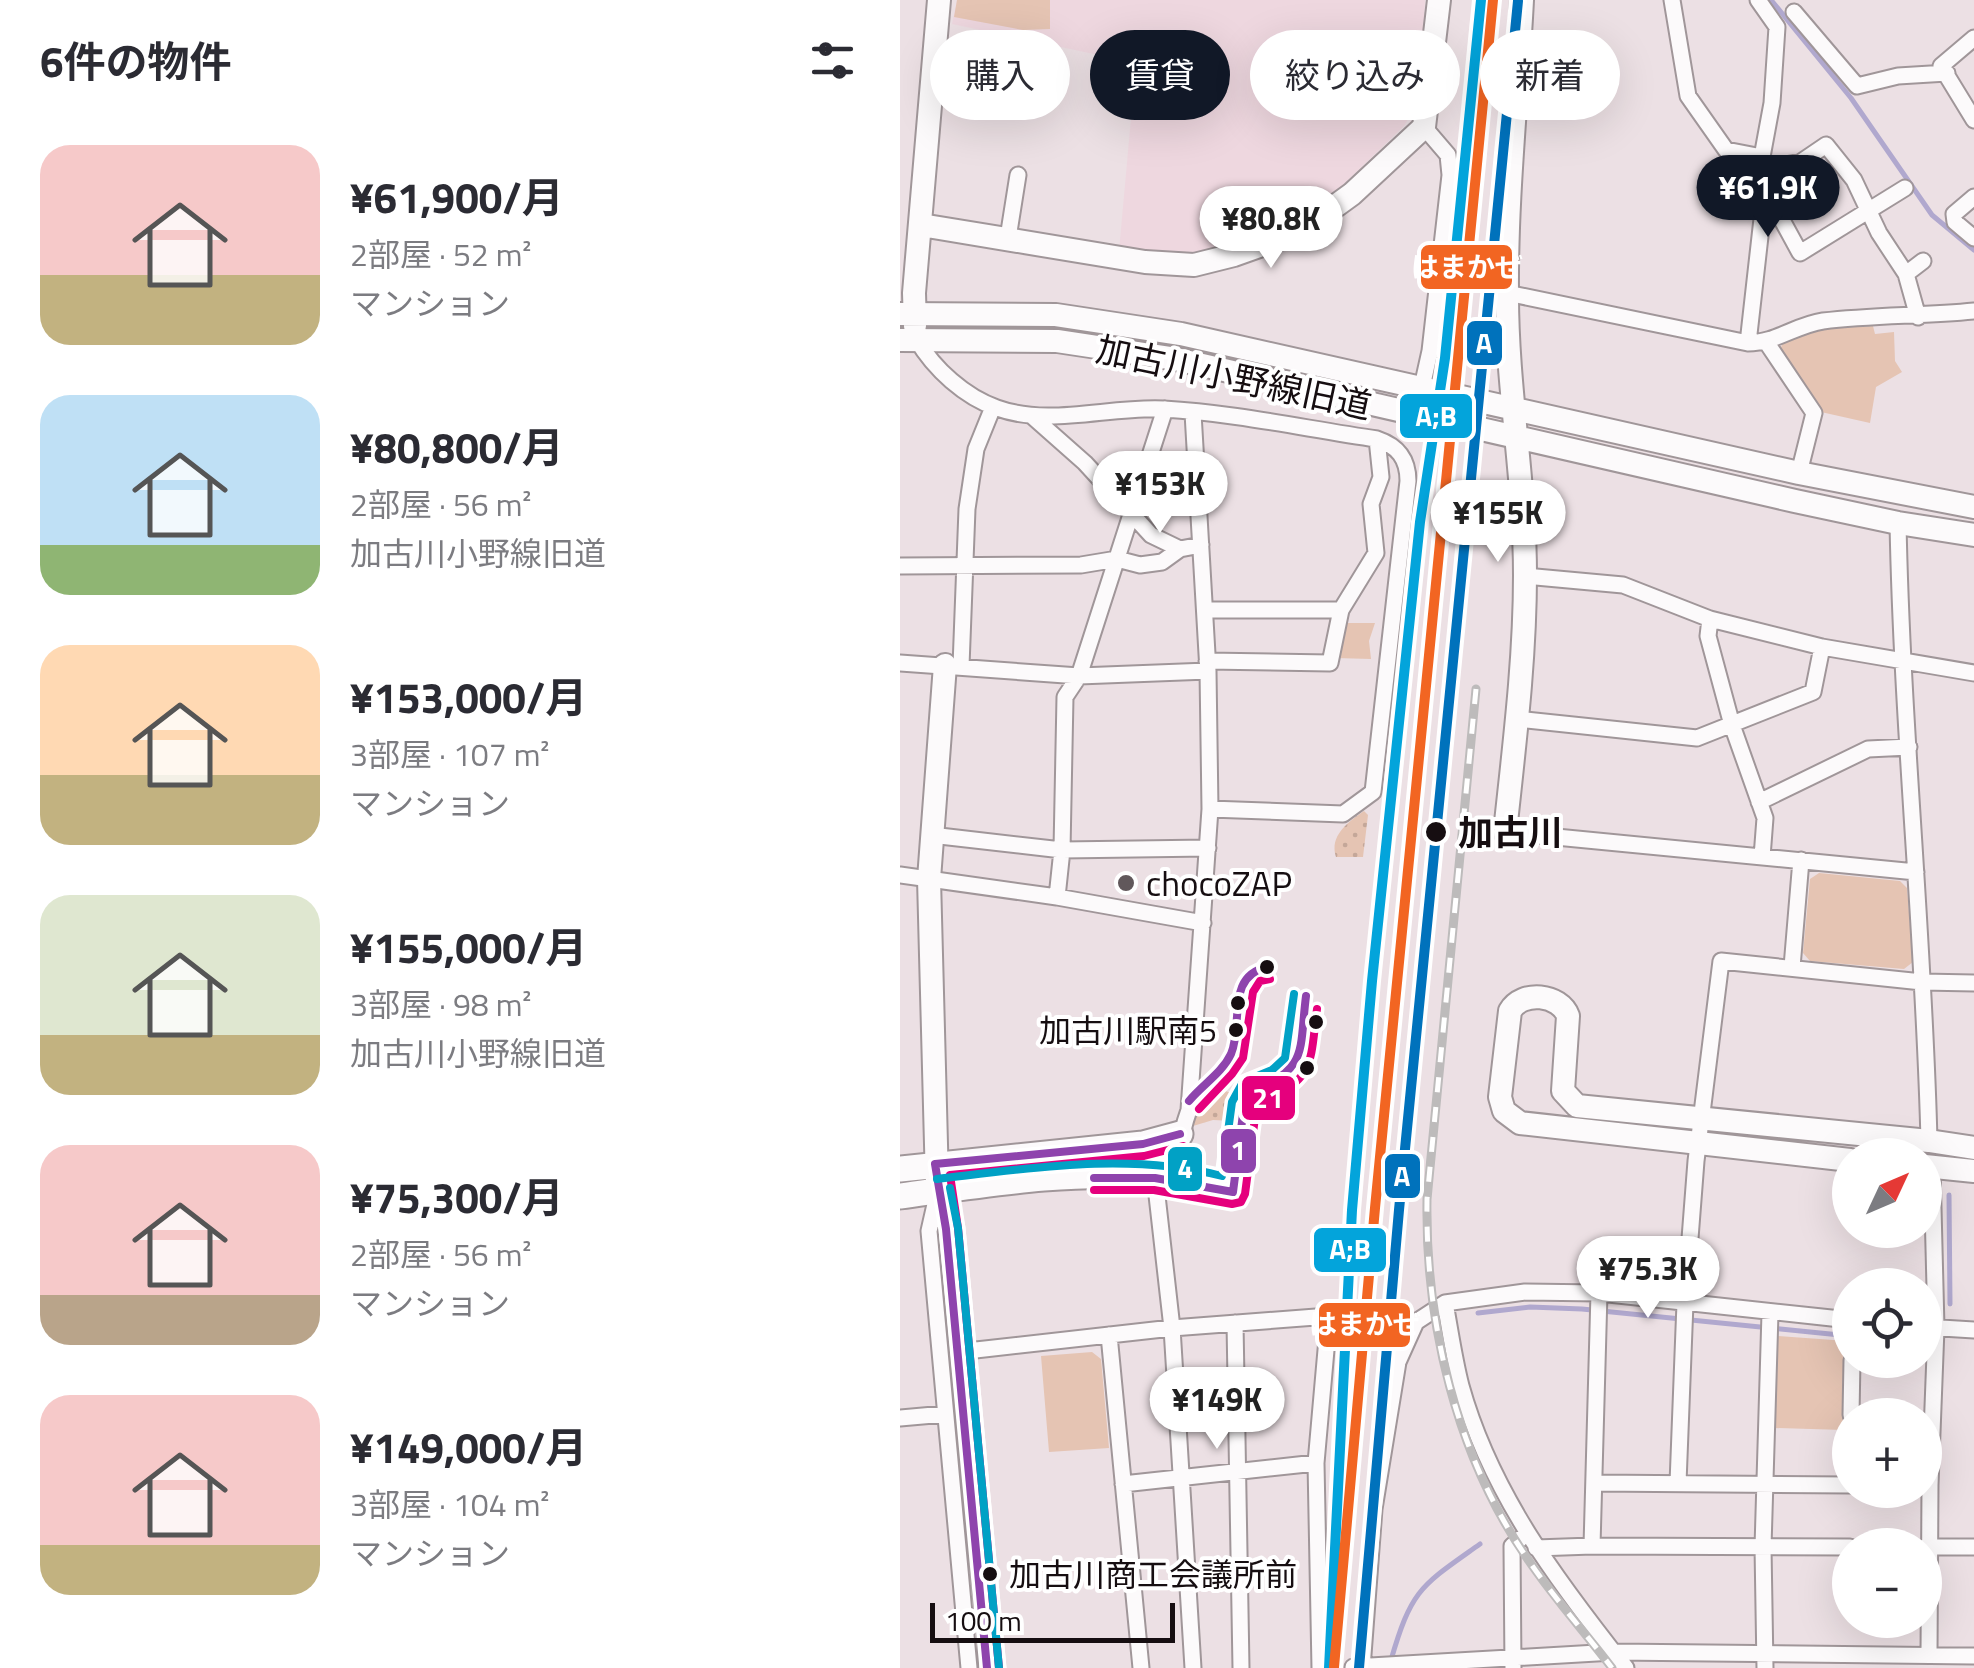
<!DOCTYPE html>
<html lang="ja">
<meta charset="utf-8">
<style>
body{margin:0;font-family:"Titillium Web","Noto Sans JP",sans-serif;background:#f7f7f7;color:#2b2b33;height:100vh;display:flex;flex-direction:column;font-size:38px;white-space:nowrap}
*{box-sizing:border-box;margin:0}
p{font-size:32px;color:#7c7c81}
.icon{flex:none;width:55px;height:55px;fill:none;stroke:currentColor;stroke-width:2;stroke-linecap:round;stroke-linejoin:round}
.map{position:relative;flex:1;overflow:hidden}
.details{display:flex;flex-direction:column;background:#fff;width:900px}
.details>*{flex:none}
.guide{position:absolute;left:30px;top:30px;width:892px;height:90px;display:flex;gap:20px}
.needle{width:65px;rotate:46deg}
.controls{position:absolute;left:932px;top:1138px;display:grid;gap:20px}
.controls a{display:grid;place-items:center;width:110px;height:110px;border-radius:50%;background:#fff;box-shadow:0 10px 40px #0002;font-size:50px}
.scale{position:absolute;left:30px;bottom:25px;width:245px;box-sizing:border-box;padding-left:10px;border:5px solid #160e11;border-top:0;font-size:28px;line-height:35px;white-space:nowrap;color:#160e11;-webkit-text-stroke:8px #fff;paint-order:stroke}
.price{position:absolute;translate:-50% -85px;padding:0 22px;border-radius:35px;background:#fff;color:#222;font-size:32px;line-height:65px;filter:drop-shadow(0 2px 5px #0008)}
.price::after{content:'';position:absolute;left:50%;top:60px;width:30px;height:22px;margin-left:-15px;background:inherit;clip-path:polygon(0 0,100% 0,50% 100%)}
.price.current{background:#111827;color:#fff}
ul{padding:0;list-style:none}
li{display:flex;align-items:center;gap:30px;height:250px;padding:0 40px}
li span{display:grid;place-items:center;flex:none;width:280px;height:200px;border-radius:30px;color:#555}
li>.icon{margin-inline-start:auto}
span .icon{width:120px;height:120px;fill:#fffc;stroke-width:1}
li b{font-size:42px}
h2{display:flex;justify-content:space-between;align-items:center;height:120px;padding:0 40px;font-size:42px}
.chip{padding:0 35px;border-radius:45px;background:#fff;box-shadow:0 10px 40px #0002;font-size:35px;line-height:90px}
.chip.current{background:#111827;color:#fff}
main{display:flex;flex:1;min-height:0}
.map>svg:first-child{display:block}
</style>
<main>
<section class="details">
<h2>6件の物件<svg class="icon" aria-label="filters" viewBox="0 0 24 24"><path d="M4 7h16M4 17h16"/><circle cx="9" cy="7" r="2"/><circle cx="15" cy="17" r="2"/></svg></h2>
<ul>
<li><span style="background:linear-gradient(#f6c9c9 65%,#c2b280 0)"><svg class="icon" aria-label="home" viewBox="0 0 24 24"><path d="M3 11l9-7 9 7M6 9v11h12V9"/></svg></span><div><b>¥61,900/月</b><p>2部屋 · 52 m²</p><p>マンション</p></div></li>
<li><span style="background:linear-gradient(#bfe0f5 75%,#8fb573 0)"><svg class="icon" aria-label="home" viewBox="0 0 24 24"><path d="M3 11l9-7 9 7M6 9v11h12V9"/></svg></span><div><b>¥80,800/月</b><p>2部屋 · 56 m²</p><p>加古川小野線旧道</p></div></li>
<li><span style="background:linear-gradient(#ffd9b3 65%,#c2b280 0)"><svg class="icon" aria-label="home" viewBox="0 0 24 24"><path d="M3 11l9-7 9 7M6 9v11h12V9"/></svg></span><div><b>¥153,000/月</b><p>3部屋 · 107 m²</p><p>マンション</p></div></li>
<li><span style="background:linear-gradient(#dfe7d0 70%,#c2b280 0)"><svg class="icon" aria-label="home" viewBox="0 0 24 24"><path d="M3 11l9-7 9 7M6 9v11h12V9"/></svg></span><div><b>¥155,000/月</b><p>3部屋 · 98 m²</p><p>加古川小野線旧道</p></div></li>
<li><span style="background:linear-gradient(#f6c9c9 75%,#b9a48a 0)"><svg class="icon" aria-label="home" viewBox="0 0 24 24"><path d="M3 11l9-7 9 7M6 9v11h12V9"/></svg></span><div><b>¥75,300/月</b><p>2部屋 · 56 m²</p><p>マンション</p></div></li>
<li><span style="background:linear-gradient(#f6c9c9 75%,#c2b280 0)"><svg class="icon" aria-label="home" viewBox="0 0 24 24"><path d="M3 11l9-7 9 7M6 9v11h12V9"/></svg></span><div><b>¥149,000/月</b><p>3部屋 · 104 m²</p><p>マンション</p></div></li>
</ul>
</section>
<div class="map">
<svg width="1074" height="1668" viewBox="0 0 1074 1668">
<defs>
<pattern id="garden-dots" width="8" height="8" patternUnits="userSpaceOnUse" patternTransform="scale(2.5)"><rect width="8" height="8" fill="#e5c4b3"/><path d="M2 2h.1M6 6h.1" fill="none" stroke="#c4a799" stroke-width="1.8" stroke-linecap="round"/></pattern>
</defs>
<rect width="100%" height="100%" fill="#ece0e4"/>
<path fill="#eed7df" d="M57,0H525L520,99L504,126L417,210L352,244L283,256L219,251L236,63L52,24Z"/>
<path fill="#e5c4b3" d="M57,0H150V29L123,30L54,17Z
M973,326L975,334L994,332L995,361L1002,372L976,387L970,423L921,412L880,350L883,342L920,329Z
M442,623H475L469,641L471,659L435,658Z
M919,873L1000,881L1007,888L1013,962L1004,969L910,961L903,953L910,879Z
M878,1336L947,1341L944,1430L874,1428Z
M192,1352L201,1359L209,1448L149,1452L141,1356Z"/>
<path fill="url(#garden-dots)" d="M464,811L468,815L463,857H436C429,836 448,822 464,811Z
M318,1082L325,1091L336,1094L333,1121L313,1120L293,1126L289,1123L297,1112L296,1101Z"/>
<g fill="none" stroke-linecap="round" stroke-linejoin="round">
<path stroke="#b0a8ce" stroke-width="5" d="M871,0L951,98L1032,215L1074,250
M1049,1195L1050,1304
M578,1313L630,1307L682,1309L950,1336
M491,1660C512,1588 521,1586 580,1544"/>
<defs>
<path id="street" d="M772,0L788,96L826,150L862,157
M894,12L957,86L998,76L1047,73
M1074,38L1041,66L1074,120
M864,169L901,162L926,145L954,180L979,233L1006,274L1018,317
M1074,197L1054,214L1055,222L1074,238
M864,201L876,209L900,253L1005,188
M108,238L118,175
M1006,274L1023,261
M607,293L848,343C875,343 896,325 923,321C973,315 1024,316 1074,311
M17,340C34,369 65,397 97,408C150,427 209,406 264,409C335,413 407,429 477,439C498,446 508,459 508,481L473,792L443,814L310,809
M848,343L864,201L862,157L872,103L877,27L858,0
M867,343L914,413L899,473
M522,387L530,351L550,175L548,155L524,127
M293,413L308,671L310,809L289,1110C279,1138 273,1165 306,1181
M133,417L185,463L251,535L280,549
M998,523C1002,729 1024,934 1029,1141
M0,566L181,565L217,559L240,565L262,562L280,549L301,545
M625,576L723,585L810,619L922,647L1074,673
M305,610H441
M810,619L808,636L832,725L865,818L862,857
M307,661L430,663L441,610L476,553L471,504L481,477L477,439
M0,663L179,676L308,671
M61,666L67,509L76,449L93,407
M617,719L797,738L913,692L922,647
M859,802L968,749L1009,747
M605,832L1016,872
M31,835L162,850L308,848
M0,875L157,897L303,923
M157,897L162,850L165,697L179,676L265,409
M892,967L901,860
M255,1178L272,1328L293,1668
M38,1191L46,1229L86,1640L87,1668
M36,1200L29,1231L69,1668
M545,1303C550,1330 554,1359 561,1386C591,1494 658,1582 726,1668
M335,1323L341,1668
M1025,1327L1074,1330
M209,1335L241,1668
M58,1352L272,1328L429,1316L416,1463L420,1668
M951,1415L952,1360
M0,1418L45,1414
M694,1483L950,1485
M778,1483L785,1303L796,1161L821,961L1022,982L1074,983
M223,1484L416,1463
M950,1485V1464
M692,1546L950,1547
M1025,1547H1074
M636,1548L692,1546L699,1293
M1029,1655L1030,1485L1036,1328L1032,1167
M453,1667L714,1652L1074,1656
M462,1668L474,1509L498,1362L516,1322L545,1303L625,1292L699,1293L950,1320
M613,1668L612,1546L626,1534
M865,1668L863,1547L870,1313"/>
<path id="secondary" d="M21,225L245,262L294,265L334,255L401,231L452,194L524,127L539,0
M0,314L156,315L281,334L899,473L1074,507
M15,326L14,293L39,0
M0,340L157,341L276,359L895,501L998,523L1074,535
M605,832C614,747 625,661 625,575C625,481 607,389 607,296C606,197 617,98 622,0
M950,1160L620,1123L604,1111L600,1097L610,1011C622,990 660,994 668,1016L663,1091L677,1106L1029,1141L1074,1148
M1025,1166L1074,1171
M37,1182L29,879L45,665"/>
<path id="primary" d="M0,1169L243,1144L280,1134
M0,1196C81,1185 175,1169 256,1178C277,1180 298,1184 318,1187"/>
</defs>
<use href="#street" stroke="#a09699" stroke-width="19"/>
<use href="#secondary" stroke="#a09699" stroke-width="26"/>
<use href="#primary" stroke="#a09699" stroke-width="29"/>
<use href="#street" stroke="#fcfafb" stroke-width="15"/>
<use href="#secondary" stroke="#fcfafb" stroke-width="22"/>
<use href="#primary" stroke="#fcfafb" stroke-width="25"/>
<defs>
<path id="rail" d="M576,689L527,1199C525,1323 556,1455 627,1558C653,1597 684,1631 712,1668"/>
</defs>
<use href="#rail" stroke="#bdbbbb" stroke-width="9"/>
<use href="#rail" stroke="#fff" stroke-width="5" stroke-dasharray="15" stroke-linecap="butt"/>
<defs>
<path id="bus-1" d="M289,1101C302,1085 322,1073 331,1054C344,1023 325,977 367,967
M194,1178H255L333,1192L344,1106L351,1092C409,1069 399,1051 406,996
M87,1668L46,1229L35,1164L243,1144L280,1134"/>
<path id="bus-2" d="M299,1109L332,1074L343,1058L353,992L360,981L370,979
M194,1190H254L332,1204L341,1202L345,1194L356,1110L360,1102C416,1080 410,1062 417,1009
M99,1668L58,1228L50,1175L244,1156L283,1146"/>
<path id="bus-3" d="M37,1179C131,1168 229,1152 322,1176L332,1102L343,1082L372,1070L385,1058L394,994
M50,1188L58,1228L99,1668"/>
</defs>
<use href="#bus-1" stroke="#fff" stroke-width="15"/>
<use href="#bus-2" stroke="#fff" stroke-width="15"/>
<use href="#bus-3" stroke="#fff" stroke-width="15"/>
<use href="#bus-1" stroke="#8e44ad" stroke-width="8"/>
<use href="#bus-2" stroke="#e5007d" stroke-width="8"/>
<use href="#bus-3" stroke="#01a1c5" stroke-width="8"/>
<defs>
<path id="rail-1" d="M429,1668L452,1210L472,981L520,522L545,358L581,0"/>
<path id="rail-2" d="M459,1668L499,1210L618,1"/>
<path id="rail-3" d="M434,1667L475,1208L593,0"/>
</defs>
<use href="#rail-1" stroke="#fff" stroke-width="18"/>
<use href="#rail-2" stroke="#fff" stroke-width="18"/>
<use href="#rail-3" stroke="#fff" stroke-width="18"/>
<use href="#rail-1" stroke="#03a4db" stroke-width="10"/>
<use href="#rail-2" stroke="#0072bc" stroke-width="10"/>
<use href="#rail-3" stroke="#f26522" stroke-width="10"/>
</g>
<g fill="#160e11" stroke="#fff" stroke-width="4">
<circle cx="536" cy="832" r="12"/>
<circle cx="367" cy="967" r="9"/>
<circle cx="338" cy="1003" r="9"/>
<circle cx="416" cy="1022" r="9"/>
<circle cx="336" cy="1030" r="9"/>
<circle cx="407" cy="1068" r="9"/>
<circle cx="90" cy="1574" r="9"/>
</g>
<circle fill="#61585b" stroke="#fff" stroke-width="4" cx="226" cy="883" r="10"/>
<g text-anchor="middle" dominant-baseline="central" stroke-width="8" stroke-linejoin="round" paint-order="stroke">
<g font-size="32" fill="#160e11" stroke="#fff" text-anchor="end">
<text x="317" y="1030">加古川駅南5</text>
<text x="109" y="1574" text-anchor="start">加古川商工会議所前</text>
</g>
<g font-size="35" fill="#160e11" stroke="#fff">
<text transform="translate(334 377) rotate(12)">加古川小野線旧道</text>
</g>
<g font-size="35" font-weight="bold" fill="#160e11" stroke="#fff" text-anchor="start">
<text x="558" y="832">加古川</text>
</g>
<g font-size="35" fill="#160e11" stroke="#fff" text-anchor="start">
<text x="246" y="883">chocoZAP</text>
</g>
</g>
<g stroke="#fff" stroke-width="4">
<rect x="519" y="243" width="95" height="48" rx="10" fill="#f26522"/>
<rect x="565" y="319" width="39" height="48" rx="10" fill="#0072bc"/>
<rect x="498" y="392" width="76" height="48" rx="10" fill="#03a4db"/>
<rect x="340" y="1074" width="57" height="48" rx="10" fill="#e5007d"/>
<rect x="319" y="1127" width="39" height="48" rx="10" fill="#8e44ad"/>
<rect x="266" y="1145" width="38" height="48" rx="10" fill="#01a1c5"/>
<rect x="483" y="1152" width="39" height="48" rx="10" fill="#0072bc"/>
<rect x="412" y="1226" width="76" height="48" rx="10" fill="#03a4db"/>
<rect x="417" y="1301" width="95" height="48" rx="10" fill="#f26522"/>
</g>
<g font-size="28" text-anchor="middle" font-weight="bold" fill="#fff">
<text x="567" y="277">はまかぜ</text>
<text x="584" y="353">A</text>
<text x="536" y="426">A;B</text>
<text x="368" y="1108">21</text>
<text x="338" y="1160">1</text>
<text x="285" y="1178">4</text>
<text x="502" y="1186">A</text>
<text x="450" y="1259">A;B</text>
<text x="465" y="1334">はまかぜ</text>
</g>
</svg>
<div class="controls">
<a><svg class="needle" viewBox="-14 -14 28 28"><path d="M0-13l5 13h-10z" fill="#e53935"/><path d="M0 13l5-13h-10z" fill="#7c7c81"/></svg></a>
<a><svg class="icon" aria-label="locate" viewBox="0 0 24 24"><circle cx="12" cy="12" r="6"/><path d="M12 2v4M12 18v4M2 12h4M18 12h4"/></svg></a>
<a>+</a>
<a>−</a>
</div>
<div class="scale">100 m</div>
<b class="price current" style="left:868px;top:240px">¥61.9K</b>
<b class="price" style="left:371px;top:271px">¥80.8K</b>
<b class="price" style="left:260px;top:536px">¥153K</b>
<b class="price" style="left:598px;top:565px">¥155K</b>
<b class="price" style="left:748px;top:1321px">¥75.3K</b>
<b class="price" style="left:317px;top:1452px">¥149K</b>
<div class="guide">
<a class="chip">購入</a>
<a class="chip current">賃貸</a>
<a class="chip">絞り込み</a>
<a class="chip">新着</a>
</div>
</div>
</main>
